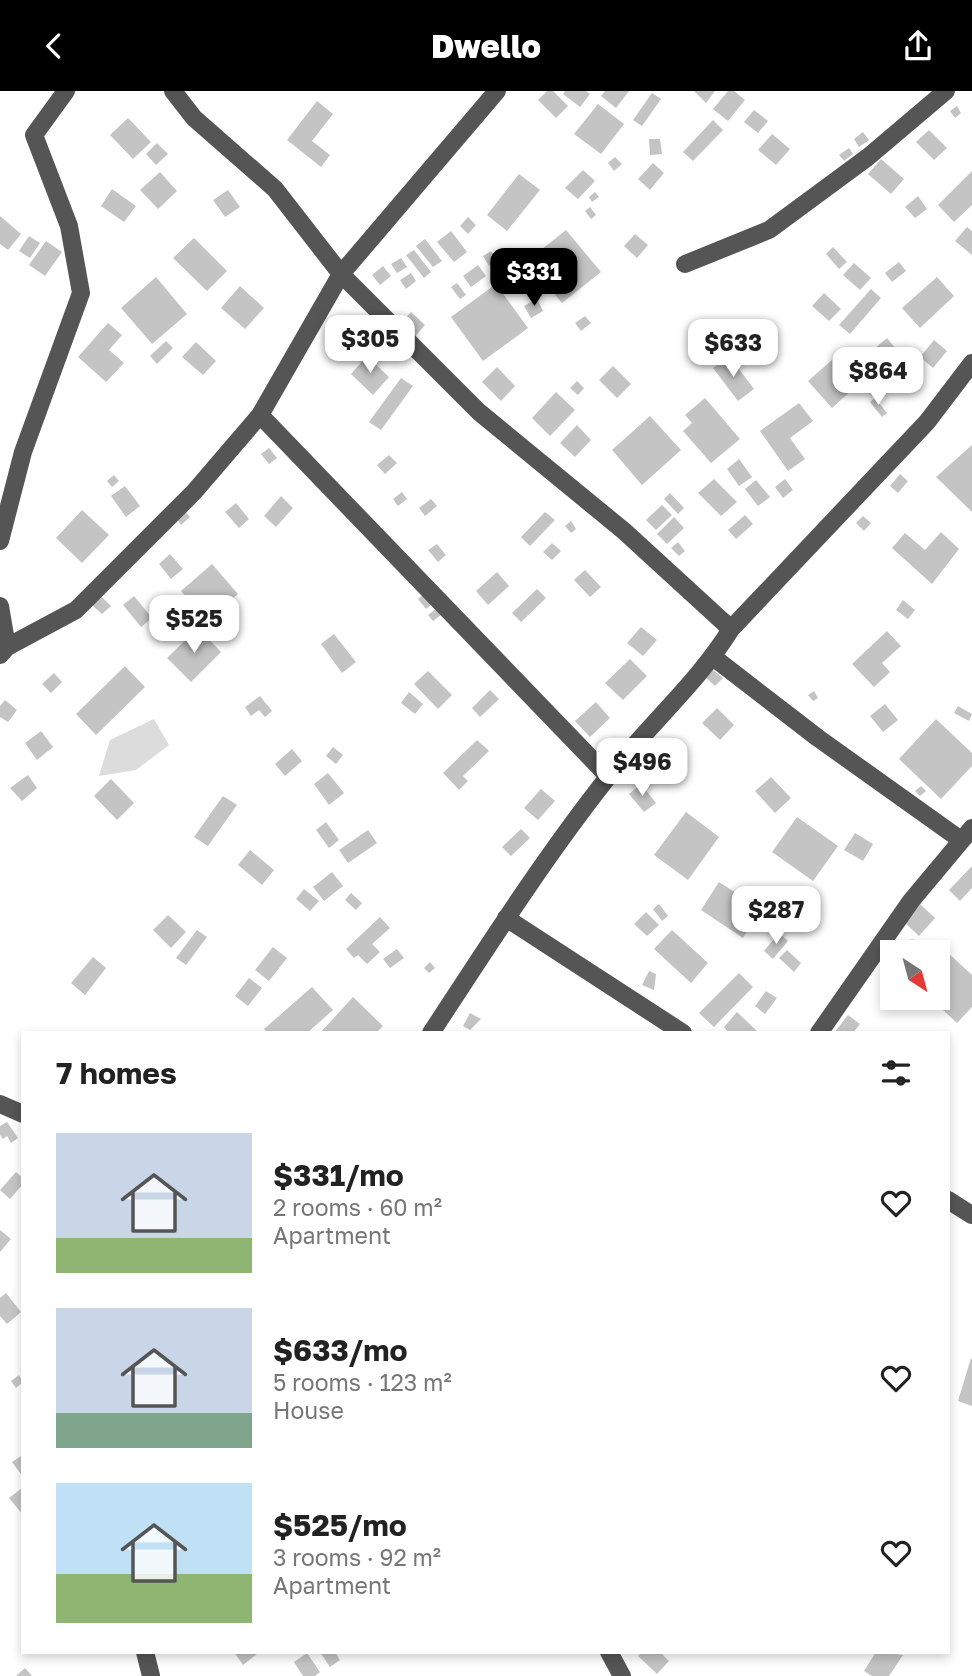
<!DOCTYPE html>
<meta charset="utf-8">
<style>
body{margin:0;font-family:"Golos Text",sans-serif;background:#f6f6f6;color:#222;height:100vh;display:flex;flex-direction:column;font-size:26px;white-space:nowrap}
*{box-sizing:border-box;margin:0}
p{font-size:23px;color:#767676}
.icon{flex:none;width:38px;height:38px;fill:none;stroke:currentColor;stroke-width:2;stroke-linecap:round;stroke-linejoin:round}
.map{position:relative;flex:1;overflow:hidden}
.details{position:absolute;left:21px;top:940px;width:929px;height:623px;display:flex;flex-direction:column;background:#fff;border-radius:0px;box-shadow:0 4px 10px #0003}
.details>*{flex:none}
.needle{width:46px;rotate:144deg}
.controls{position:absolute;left:880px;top:849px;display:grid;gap:14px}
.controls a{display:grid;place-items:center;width:70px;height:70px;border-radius:0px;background:#fff;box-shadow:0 4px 10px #0003;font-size:35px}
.price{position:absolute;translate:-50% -60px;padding:0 16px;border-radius:14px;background:#fff;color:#222;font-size:23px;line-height:46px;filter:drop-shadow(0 2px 4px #0008)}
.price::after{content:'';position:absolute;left:50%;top:42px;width:21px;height:16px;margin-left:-10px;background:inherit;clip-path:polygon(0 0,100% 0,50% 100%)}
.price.on{background:#000;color:#fff}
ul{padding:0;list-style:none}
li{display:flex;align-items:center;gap:21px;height:175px;padding:0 35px}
li span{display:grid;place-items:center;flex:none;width:196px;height:140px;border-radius:0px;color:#555}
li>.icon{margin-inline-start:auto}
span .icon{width:84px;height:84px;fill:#fffc;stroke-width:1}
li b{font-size:30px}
h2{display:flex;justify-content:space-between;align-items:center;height:84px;padding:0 35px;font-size:30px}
header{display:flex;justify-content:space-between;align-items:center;height:91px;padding:0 35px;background:#000;color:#fff;font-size:32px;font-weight:800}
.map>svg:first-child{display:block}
</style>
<header><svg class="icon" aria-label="back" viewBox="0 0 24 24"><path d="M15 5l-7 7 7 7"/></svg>Dwello<svg class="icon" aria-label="share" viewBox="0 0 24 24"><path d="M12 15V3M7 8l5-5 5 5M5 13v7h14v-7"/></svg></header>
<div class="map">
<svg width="972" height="1585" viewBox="0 0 972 1585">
<rect width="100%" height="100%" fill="#fff"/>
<path fill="#dcdcdc" d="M154,628L169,654L136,679L99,685L110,649Z"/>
<path fill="#c4c4c4" d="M547,0H553L568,15L556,27L538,9Z
M565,0H586L590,3L580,16L563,3Z
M605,0H629L616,17L601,5Z
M694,0H715L706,12Z
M728,0H734L745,9L728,30L713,18Z
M652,2L661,8L642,35L633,29Z
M317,10L333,23L312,50L330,64L321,76L287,49Z
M598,13L624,33L601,63L574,43Z
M957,15L961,22L955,27L950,20Z
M754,19L768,30L758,42L744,31Z
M128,27L151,51L133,68L110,44Z
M713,29L723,39L693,70L683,61Z
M929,39L947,57L934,69L916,51Z
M863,41L869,49L859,56L854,48Z
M772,43L790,58L776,74L758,59Z
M649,48H660L662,63L650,64Z
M157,52L168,63L156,74L146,63Z
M849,57L853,63L844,70L839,64Z
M615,66L622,73L614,80L608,72Z
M881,68L904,88L891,103L868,83Z
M653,72L664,82L650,99L638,88Z
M583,79L595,90L578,108L565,97Z
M972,80V114L954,131L938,114Z
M160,81L177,100L158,118L140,99Z
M519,83L540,99L507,140L487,124Z
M112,98L136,115L124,131L101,115Z
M228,99L240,116L225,126L213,109Z
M595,101L599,106L592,111L589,106Z
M918,105L927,118L915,127L905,116Z
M590,116L596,124L591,128L585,120Z
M0,125L21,143L8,159L0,153Z
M468,126L476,134L468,143L460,135Z
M967,136L972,140V164L955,150Z
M566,139L601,181L562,212L527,170Z
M451,140L467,161L454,171L437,151Z
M635,143L648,154L637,167L624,155Z
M29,145L40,152L30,167L19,160Z
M194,147L227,180L207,200L173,167Z
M425,148L442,170L433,176L416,155Z
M46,150L62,161L45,185L29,174Z
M833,156L847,171L839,178L826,163Z
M414,159L431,181L424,187L406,164Z
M491,160L497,169L489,175L483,165Z
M401,167L407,176L397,182L391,173Z
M899,171L906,180L892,191L885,182Z
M854,172L871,187L860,199L843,184Z
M478,174L486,185L471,196L463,185Z
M383,175L391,185L380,194L372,184Z
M411,182L416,190L406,198L400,189Z
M156,186L187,223L152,253L121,217Z
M937,186L954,205L920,237L902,217Z
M457,192L466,204L460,208L451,196Z
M496,193L528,237L483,270L451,226Z
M240,195L264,217L245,238L221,217Z
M871,198L881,207L850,243L839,234Z
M824,202L841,218L829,230L812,215Z
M537,208L543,220L531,227L524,215Z
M411,221L425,234L412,249L397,236Z
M585,225L591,232L581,240L575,232Z
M108,232L122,244L109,259L124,272L106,291L78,266Z
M887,247L900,263L887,273L874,258Z
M934,249L947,260L933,277L920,266Z
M166,250L173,257L157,273L150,265Z
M196,251L216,270L203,284L182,266Z
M841,261L865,287L832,317L808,290Z
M367,265L389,286L373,304L351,283Z
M729,265L754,298L738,310L713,277Z
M613,275L631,293L617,307L599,289Z
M497,276L515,295L501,310L482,291Z
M914,276L920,281L913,288L908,283Z
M401,287L413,295L381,339L369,331Z
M577,290L584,297L578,304L570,297Z
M556,301L575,319L550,345L532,327Z
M705,307L740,348L711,372L683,340L692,332L685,324Z
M875,307L887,322L882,326L870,311Z
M799,312L813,330L790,347L805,368L788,380L760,340Z
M650,325L681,359L642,394L612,359Z
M577,334L591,349L575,366L560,352Z
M972,354V421L936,386Z
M269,357L277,367L269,373L261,363Z
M389,364L397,372L385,383L377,374Z
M739,368L752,386L739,395L727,378Z
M900,383L908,390L898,402L890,395Z
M114,384L119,390L112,396L107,390Z
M714,388L737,411L721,425L698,402Z
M785,388L793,399L783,407L775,396Z
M756,389L770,406L758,415L745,398Z
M125,395L140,415L126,426L111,405Z
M402,401L407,408L398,415L393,408Z
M670,402L684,417L678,423L664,408Z
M281,405L293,417L276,436L264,425Z
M431,408L437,415L425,425L419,417Z
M236,412L249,428L239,437L225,421Z
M662,414L672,424L656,439L646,429Z
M182,417L190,426L181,434L174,424Z
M82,419L109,444L82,472L56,447Z
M545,421L555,429L530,455L521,446Z
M745,424L753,433L736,448L728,439Z
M863,425L871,432L864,440L856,432Z
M674,426L684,437L667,453L657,443Z
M571,430L576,438L571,442L565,435Z
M941,441L959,458L932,493L892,457L905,442L925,459Z
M678,451L685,460L679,465L671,457Z
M552,452L561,460L552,469L543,461Z
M437,453L446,464L438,471L428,459Z
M170,463L183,478L171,488L159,473Z
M212,473L238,503L207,530L181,500Z
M585,479L601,496L590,506L574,489Z
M497,481L509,495L488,514L476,500Z
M537,498L546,507L521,531L512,522Z
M424,503L432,513L426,518L418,508Z
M100,504L111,515L102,523L91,513Z
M134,505L152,527L141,536L123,514Z
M903,509L915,519L908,528L896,519Z
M436,518L441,524L433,530L428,524Z
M641,536L657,549L643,565L627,552Z
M198,537L221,561L191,591L167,567Z
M887,540L901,555L882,572L890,581L874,596L852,573Z
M334,543L356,571L342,582L321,553Z
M630,568L647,585L623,609L605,592Z
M125,575L145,596L96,644L76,623Z
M712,578L723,587L715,595L705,586Z
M428,580L452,604L438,618L414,593Z
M54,582L62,591L51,602L42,593Z
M490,599L499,608L480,626L472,617Z
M814,600L818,607L813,610L808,604Z
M409,601L423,613L415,623L401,612Z
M260,605L272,620L265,626L259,619L251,625L245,616Z
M5,609L17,619L8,631L0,626V615Z
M596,611L610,627L590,646L575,630Z
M885,613L898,629L883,641L870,625Z
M958,615L972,623L969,630L954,622Z
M717,617L734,634L720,649L702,632Z
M936,628L972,662V675L941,708L899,668Z
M41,640L53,656L37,669L25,652Z
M477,649L489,660L463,685L468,690L459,699L443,682Z
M333,656L343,664L336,673L326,665Z
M292,658L302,670L285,685L275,673Z
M646,662L652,669L641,677L635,670Z
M634,673L640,680L629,688L624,681Z
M328,682L344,702L329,714L314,693Z
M28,684L37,697L22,710L10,697Z
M771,686L791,707L775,722L755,700Z
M111,688L134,712L117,729L94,705Z
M641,693L656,712L644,721L629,703Z
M921,695L926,700L920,705L915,700Z
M541,698L555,710L538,729L524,717Z
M223,705L237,714L208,755L194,746Z
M686,721L719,746L688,789L654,764Z
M797,726L838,755L813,790L772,761Z
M326,731L339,749L329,757L316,739Z
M521,738L530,747L511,765L502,756Z
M368,739L377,752L348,772L339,759Z
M855,742L873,753L863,770L844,759Z
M250,759L274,779L262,794L238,774Z
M972,775V797L960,810L949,799Z
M332,781L343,795L324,810L313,796Z
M719,791L761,818L743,847L701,819Z
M304,798L319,810L310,820L296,808Z
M351,802L362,812L356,819L345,809Z
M659,813L668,825L662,830L653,818Z
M920,813L935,827L919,845L904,831Z
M646,821L659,834L647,845L634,833Z
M168,824L186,841L171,857L153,839Z
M380,826L390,837L372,853L380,861L367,873L358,864L354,867L346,858Z
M197,839L207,846L186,874L176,867Z
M672,839L708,872L691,892L654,858Z
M779,842L788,850L773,868L764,860Z
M912,848L919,854L913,861H908L903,857Z
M273,856L287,867L269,890L255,879Z
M397,858L404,867L390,877L383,868Z
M787,859L801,872L794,881L779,867Z
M946,860L972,884V916L957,932L929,906H938V868Z
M93,866L106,877L85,904L71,892Z
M430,871L435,877L429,882L424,877Z
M649,880L656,883L654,899L642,894Z
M739,882L753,896L714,936L699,922Z
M249,887L262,897L248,915L235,905Z
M312,896L333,919L307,942H267L264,938Z
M766,900L777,907L765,923L755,915Z
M353,906L383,935L376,942H320Z
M737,921L759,942H729L724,936Z
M470,922L481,928L470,939L463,935Z
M848,924L860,933L853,942H834Z
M7,1031L18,1047L11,1052L7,1045L3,1048L0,1044V1035Z
M16,1081L23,1087V1093L10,1108L0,1099Z
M0,1139L11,1148L0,1161Z
M6,1202L21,1221L7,1233L0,1225V1207Z
M971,1267L972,1268V1315L958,1310Z
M19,1284L23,1291L16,1297L11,1290Z
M21,1365L23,1368V1386L12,1371Z
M22,1397L23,1398V1424L9,1407Z
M234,1561H255L257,1563L243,1574Z
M320,1561H335L340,1569L330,1576Z
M642,1561H660L669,1570L657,1583L638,1565Z
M876,1561L903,1564L889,1585H872L864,1580Z
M307,1562L320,1581L315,1585H303L294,1571Z
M25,1577L32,1585H16Z"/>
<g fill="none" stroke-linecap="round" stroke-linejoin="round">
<path stroke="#555" stroke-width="18" d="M173,0L194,27L275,98L341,183L479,321L624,440L731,538
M685,173L769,139L868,66L946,0
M260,324L608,685
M0,450L23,361L81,202L69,135L34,44L66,0
M0,515L7,556
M0,564L7,556L76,519L194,401L260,324L341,183L497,0
M713,566L818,647L961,749
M506,827L683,942
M431,942C488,855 544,767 608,686C647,635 697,593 731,538L927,331L972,272
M819,942L911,810L972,737
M0,1013L23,1023
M948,1109L972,1124
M145,1561L151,1585
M609,1561L622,1585"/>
</g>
</svg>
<div class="controls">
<a><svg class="needle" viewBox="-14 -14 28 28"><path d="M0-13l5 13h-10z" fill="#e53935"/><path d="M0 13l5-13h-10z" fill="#767676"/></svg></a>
</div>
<b class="price on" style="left:534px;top:217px">$331</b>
<b class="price" style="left:370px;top:284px">$305</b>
<b class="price" style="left:733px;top:288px">$633</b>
<b class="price" style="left:878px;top:316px">$864</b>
<b class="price" style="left:194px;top:564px">$525</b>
<b class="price" style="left:642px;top:707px">$496</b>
<b class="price" style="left:776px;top:855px">$287</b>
<section class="details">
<h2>7 homes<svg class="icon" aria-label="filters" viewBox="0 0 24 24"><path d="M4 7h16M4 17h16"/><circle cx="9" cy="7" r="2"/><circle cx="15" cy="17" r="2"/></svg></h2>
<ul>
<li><span style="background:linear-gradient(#c9d6e8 75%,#8fb573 0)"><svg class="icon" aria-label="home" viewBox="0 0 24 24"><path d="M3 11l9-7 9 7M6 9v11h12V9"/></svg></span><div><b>$331/mo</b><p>2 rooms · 60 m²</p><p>Apartment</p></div><svg class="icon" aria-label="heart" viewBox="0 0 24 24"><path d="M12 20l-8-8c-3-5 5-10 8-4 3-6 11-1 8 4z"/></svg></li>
<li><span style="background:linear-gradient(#c9d6e8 75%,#7fa58c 0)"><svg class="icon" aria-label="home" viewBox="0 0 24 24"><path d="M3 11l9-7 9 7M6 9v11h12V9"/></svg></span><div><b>$633/mo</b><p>5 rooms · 123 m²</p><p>House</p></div><svg class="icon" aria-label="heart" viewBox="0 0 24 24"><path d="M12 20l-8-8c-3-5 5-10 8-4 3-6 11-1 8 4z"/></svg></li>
<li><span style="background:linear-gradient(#bfe0f5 65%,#8fb573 0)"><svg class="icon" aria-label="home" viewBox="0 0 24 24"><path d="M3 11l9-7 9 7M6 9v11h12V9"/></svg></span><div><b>$525/mo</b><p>3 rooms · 92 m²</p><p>Apartment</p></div><svg class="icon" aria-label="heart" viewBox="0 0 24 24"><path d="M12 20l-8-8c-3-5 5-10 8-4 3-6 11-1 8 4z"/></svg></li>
</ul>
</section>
</div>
